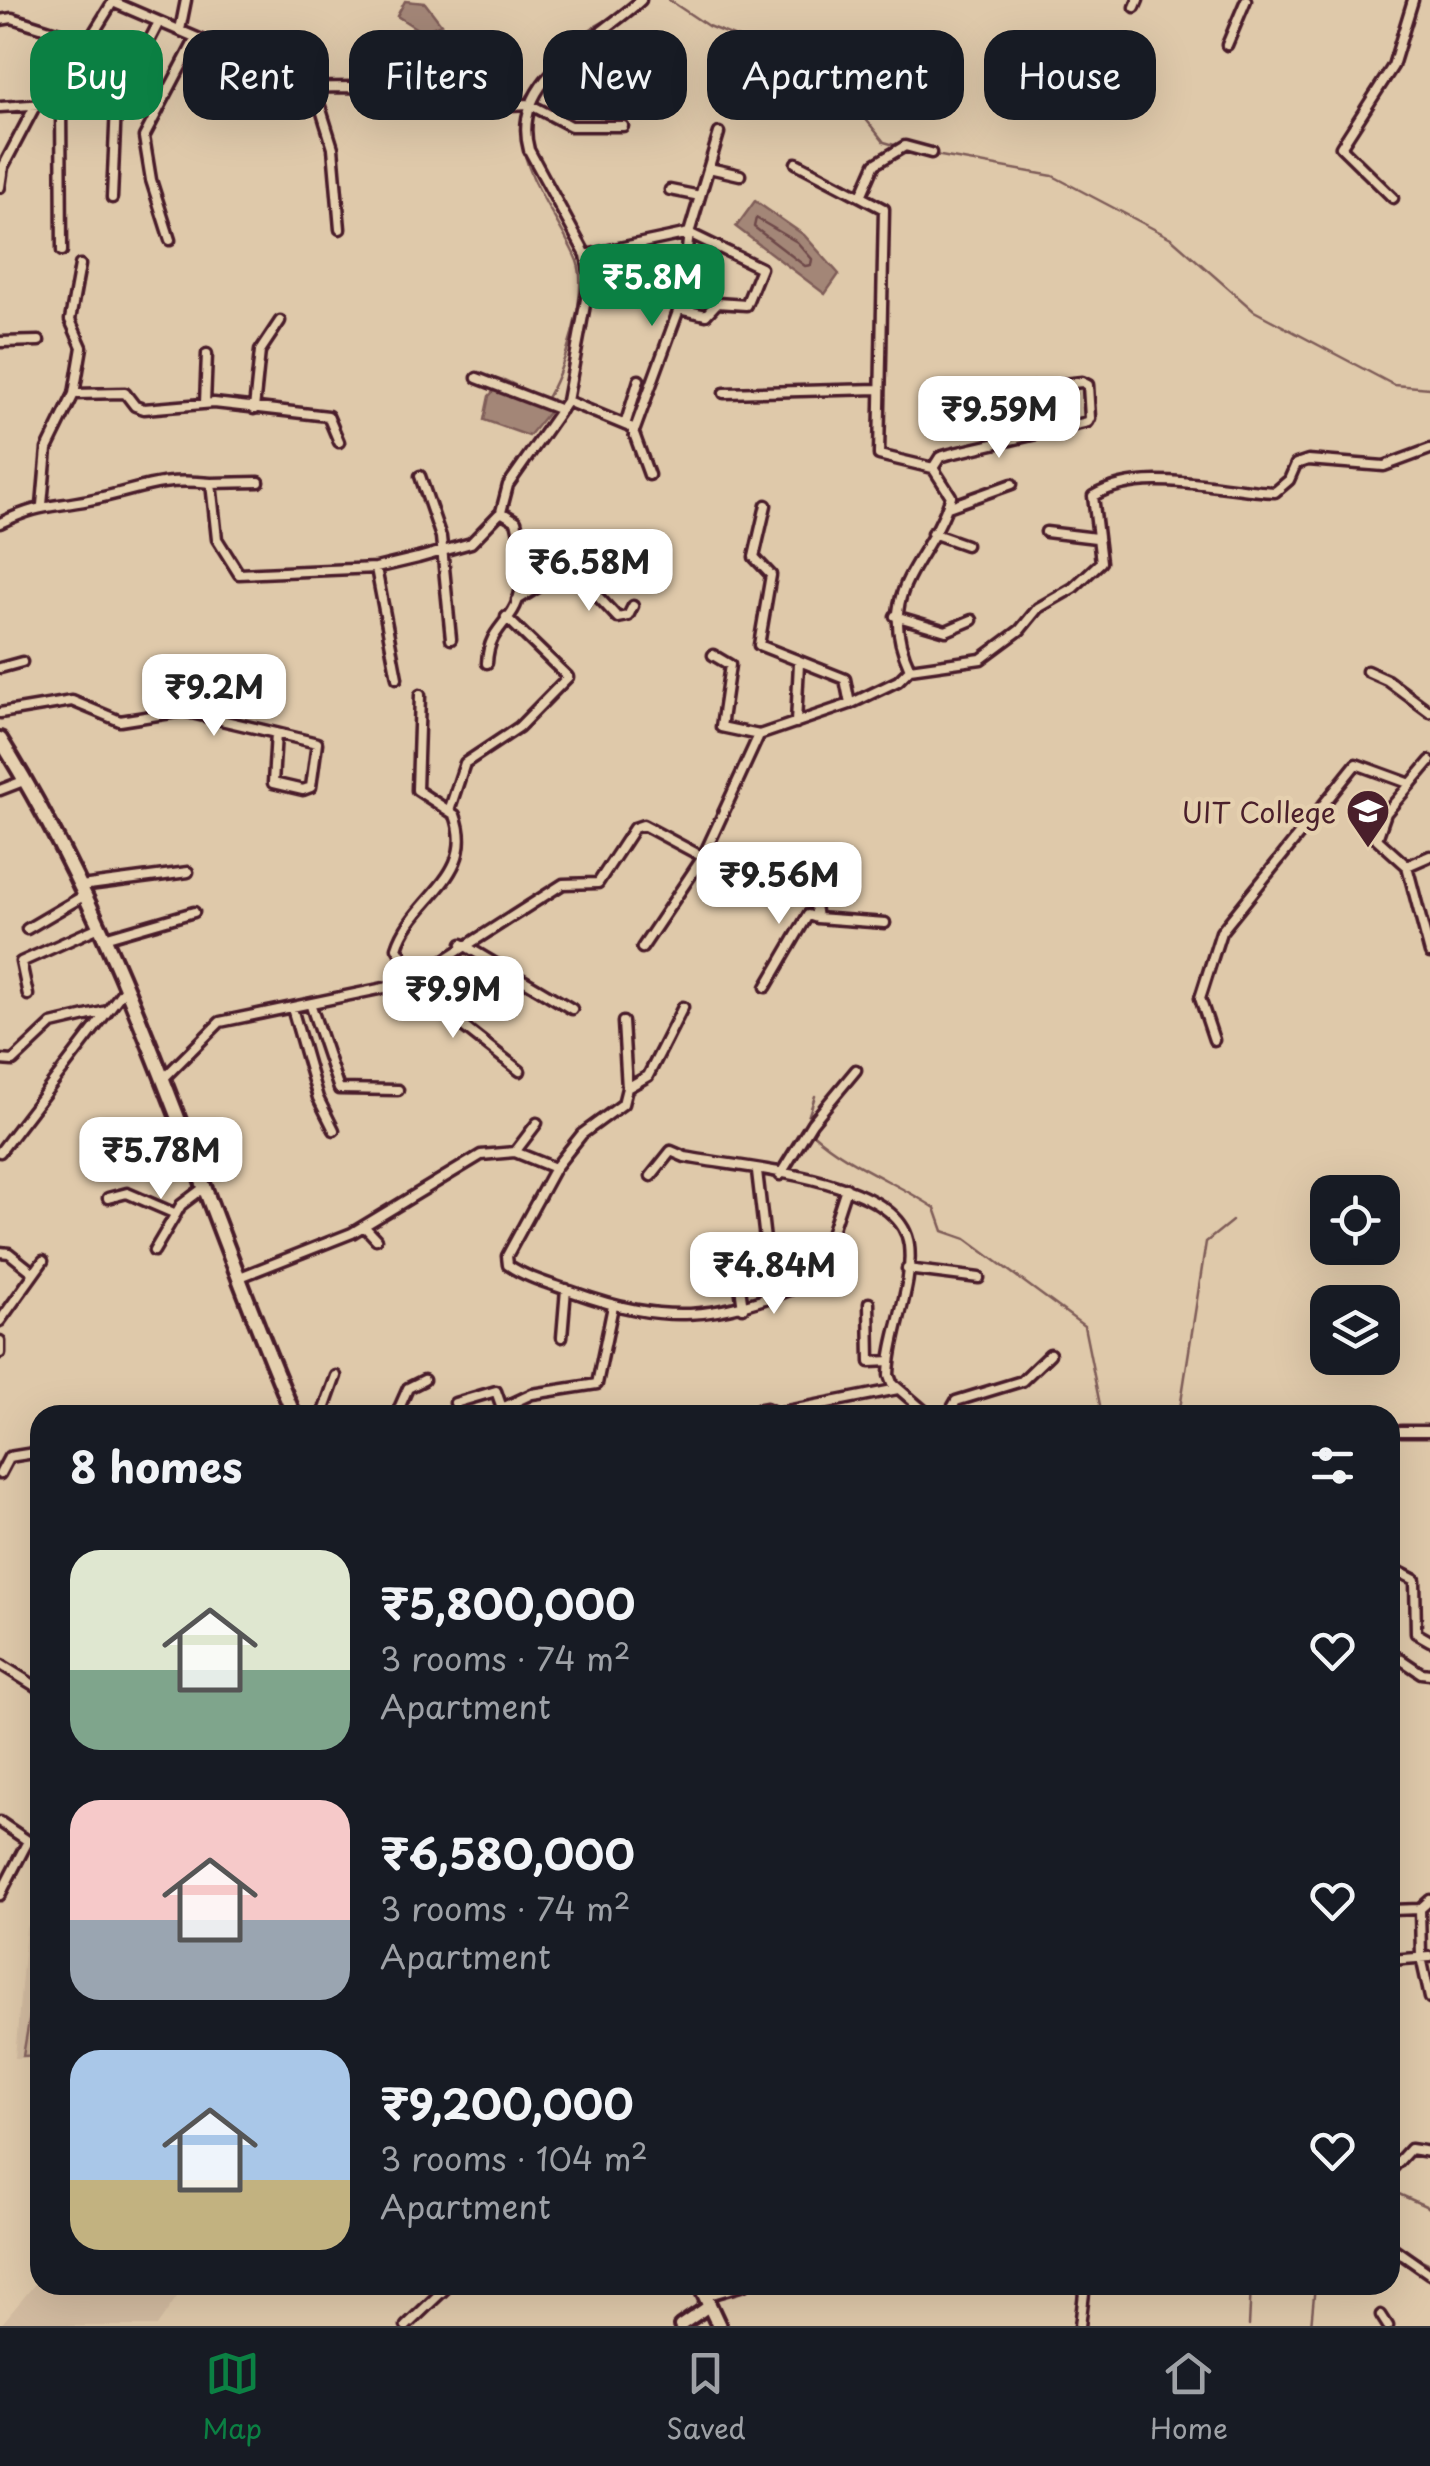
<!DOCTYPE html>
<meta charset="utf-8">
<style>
body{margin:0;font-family:"Playpen Sans",sans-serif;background:#20242c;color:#f1f3f6;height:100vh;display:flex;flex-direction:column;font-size:38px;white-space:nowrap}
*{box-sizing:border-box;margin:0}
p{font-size:32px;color:#9ea1a6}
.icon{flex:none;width:55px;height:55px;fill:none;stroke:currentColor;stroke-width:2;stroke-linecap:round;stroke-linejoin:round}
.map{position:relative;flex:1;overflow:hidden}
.details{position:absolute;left:30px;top:1405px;width:1370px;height:890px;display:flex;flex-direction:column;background:#171b24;border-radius:30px;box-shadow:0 10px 40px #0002}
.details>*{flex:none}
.top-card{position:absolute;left:30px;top:30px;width:1370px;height:90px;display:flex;gap:20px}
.controls{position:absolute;left:1310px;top:1175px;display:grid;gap:20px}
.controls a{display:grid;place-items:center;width:90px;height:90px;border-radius:20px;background:#171b24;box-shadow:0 10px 40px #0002;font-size:50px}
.price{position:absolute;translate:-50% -85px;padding:0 22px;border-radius:20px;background:#fff;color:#222;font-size:32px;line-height:65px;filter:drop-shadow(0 2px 5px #0008)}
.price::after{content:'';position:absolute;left:50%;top:60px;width:30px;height:22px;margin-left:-15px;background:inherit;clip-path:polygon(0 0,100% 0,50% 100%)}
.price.current{background:#0b8043;color:#fff}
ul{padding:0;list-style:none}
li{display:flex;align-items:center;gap:30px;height:250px;padding:0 40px}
li span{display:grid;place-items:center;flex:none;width:280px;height:200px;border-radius:30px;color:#555}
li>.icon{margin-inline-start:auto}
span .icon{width:120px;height:120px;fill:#fffc;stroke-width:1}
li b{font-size:42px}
h2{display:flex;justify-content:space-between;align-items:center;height:120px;padding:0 40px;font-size:42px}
.chip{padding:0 35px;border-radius:30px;background:#171b24;box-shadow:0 10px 40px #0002;font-size:35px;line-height:90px}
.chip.current{background:#0b8043;color:#fff}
.tab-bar{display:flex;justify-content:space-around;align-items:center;height:140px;border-top:2px solid #363941;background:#171b24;font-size:28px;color:#9ea1a6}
.tab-bar a{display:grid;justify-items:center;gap:5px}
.tab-bar .current{color:#0b8043}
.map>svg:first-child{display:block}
</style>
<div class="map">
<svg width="1430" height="2326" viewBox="0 0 1430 2326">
<rect width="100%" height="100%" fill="#dfc9aa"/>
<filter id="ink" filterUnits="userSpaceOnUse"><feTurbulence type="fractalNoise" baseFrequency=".01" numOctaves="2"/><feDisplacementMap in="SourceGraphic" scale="20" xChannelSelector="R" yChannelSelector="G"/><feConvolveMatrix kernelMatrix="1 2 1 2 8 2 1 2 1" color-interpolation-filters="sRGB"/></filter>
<g filter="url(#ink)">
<path fill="#d2bba0" d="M40,1915V2057L15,2058L26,1928Z
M40,2278V2285H185L157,2326H0Z"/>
<path fill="#c6ad94" stroke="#886660" stroke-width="2.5" d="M40,1928V2055L23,2056L33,1998L27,1969L35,1959L29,1937Z"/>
<path fill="#a38677" stroke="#7f5d59" stroke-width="2.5" d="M405,1L425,3L441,24L422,32L397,16Z
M755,201L804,235L839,274L825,294L736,227Z
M504,380L555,404L529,436L484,420L489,396Z"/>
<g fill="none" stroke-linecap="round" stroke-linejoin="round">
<path stroke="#6e4849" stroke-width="2.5" d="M756,218L797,242L812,259L811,265L805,266L754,227Z"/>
<path stroke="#7f5d59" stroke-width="2.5" d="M669,0L708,26L812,67L845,93L884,142L898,146
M526,97L585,32L622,11
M523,113C512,166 558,215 577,261C589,292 563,375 545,401
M935,155L1053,176L1171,238L1254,311L1394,385L1430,388
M805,1127L815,1096
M811,1132C849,1166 894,1181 935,1208L943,1231L966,1239L1084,1326L1102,1415
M1179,1415L1206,1242L1232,1221
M1390,2190L1430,2208
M1401,2250L1430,2264
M1249,2326L1251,2285
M1311,2326L1315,2285"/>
<defs>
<path id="minor" d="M113,2L216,46L255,81L270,88L355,87L410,109L425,110L529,104L571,126H623
M1135,7L1138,0
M0,20L12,18L88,42
M180,30L186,0
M1227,45L1246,0
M315,90L333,148L340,229
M61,103L62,251
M0,107L61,103L88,42L114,0
M796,163L884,209L879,455L933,468
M709,168L740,175
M0,187L3,167L34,108
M670,190L700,196
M861,196L875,164L905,146L931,153
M112,198L116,105L159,22
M1393,198L1341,147L1393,66L1413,0
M170,240L151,180L144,137L196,38
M80,265L70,320L82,347L74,394L125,393L135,406L144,409L214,403L328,416L339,442
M682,290L689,233L719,133
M0,342L39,341
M477,378L561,410
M724,393L878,389
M567,401L635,429L679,309L706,315L717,303L746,305L761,268L689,233L586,255
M205,403L207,354
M254,409L260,351L280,321
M625,425L639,380
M632,428L649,475
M420,476L441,537L451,639
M211,483L259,482
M42,505L47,449L74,394
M766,505L754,557L771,575L759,645L845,679L850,704
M948,507L1012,484
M0,523C40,504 48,508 89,500C141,490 155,477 211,483L217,539L239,574L376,568L418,558L471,543L501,512L508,485L567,401L590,278L586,255L529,150C509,77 599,40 641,0
M1046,532L1096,538
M932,533L966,545
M376,568L397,678
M559,574L578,536
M517,600L559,574L574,571L618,618L628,616L633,606
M895,616L946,631L972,620
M713,655L730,665L721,727L759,735
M487,663C488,641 496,632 510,615C528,591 523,548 516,521L501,512
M0,668L22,662
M910,669C873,589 929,565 951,496L933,468L940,457L950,454L1088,422L1090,418L1088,385L1082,382L1029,388
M1367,671L1387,680L1430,712
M0,713L72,701L120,721L183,711L276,733L273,783L303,790L311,787L317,743L276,733
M796,723L799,663
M1430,761L1386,813L1377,839L1407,866L1430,953
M0,790L26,780
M449,811L465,763L519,727L568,677L506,617
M1407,866L1430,856
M81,886L188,872
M27,929L85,895
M104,938L194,912
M462,944L572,1009
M642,948L703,857L814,898L817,918L885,923
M415,978L397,948C412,898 478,876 455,815L417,790L420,695
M408,983L520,1071
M766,987L808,915L817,918
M28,995L21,962L99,927
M311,1006L339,1089L398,1090
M292,1008L318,1098L334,1130
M623,1022L627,1088
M1214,1040L1200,998L1221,932L1356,764L1411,784
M0,1060L13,1061L52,1024L107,1011
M162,1080L220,1022L408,983L563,884L598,883L634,828L643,825L703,857L759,735L850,704L898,681L910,669L981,659L1020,630L1038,608L1073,588L1101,562L1093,496C1145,466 1218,490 1275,492L1289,480L1296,464L1308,460L1384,466L1430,449
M0,1152L126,987
M515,1152L537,1123
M555,1168L507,1256L508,1265C527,1278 551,1284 573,1292C665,1325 716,1320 805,1284L801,1259L829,1240L846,1188
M757,1171L768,1266L783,1278
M780,1175L812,1123L856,1070
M651,1176L671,1151L685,1157C739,1168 901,1177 909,1245C914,1287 890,1333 889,1375L892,1383L929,1415
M108,1198L127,1193L176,1214
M364,1226L376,1239
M154,1251L181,1205L206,1186
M735,1251L743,1308
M0,1252L9,1253L34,1273
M907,1269L979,1278
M240,1277L352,1233L481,1155L515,1152L555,1168L582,1134L623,1104L627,1088L648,1076L683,1007
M762,1299L801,1259
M869,1303L870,1362L890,1361
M0,1321L43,1261
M562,1337L566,1289
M0,1341V1353
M455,1403L496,1391L502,1408
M322,1415L336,1376
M396,1415L408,1388L424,1380
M499,1415L502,1408L532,1394L597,1384L613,1306
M730,1415L766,1408L776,1413L898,1389
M948,1415L956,1401L1022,1381L1050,1354
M1401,1431H1430
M0,1474L9,1457L40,1452
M1390,1567L1415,1580L1416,1633L1430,1641
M1390,1652L1421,1673L1430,1674
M0,1664L40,1689
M0,1822L28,1841L0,1895
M1420,1909L1421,1957L1430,1998
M1390,1910L1420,1909L1430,1900
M1390,1960L1430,1957
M1390,2171L1410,2149L1430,2152
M1390,2246L1430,2274
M705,2296L744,2285
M1381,2315L1388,2326
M406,2326L449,2285
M1080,2326L1085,2285"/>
<path id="tertiary" d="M680,2326L709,2306"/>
<path id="primary" d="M0,739C131,948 197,1189 294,1415
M700,2285L719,2326"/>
</defs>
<use href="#minor" stroke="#4a1f2b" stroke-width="15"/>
<use href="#tertiary" stroke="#4a1f2b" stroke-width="18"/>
<use href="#primary" stroke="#4a1f2b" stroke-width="20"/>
<use href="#minor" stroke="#e5d0af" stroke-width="8"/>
<use href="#tertiary" stroke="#e5d0af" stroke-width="10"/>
<use href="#primary" stroke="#e5d0af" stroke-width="12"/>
</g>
</g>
<defs>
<symbol id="university-pin" viewBox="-11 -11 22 30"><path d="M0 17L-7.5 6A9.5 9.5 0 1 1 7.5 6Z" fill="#4a1f2b" stroke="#e5d0af"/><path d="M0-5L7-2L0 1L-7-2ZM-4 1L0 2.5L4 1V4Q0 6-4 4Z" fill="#fff"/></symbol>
</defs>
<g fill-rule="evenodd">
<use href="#university-pin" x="1343" y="786" width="50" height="68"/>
</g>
<g text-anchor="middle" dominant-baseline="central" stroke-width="9" stroke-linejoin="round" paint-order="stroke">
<g font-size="28" fill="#4a1f2b" stroke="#e5d0af" text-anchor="end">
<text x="1336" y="811">UIT College</text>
</g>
</g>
</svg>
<div class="controls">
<a><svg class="icon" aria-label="locate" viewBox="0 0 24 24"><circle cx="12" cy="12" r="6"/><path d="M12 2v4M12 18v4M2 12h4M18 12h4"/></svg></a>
<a><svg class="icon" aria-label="layers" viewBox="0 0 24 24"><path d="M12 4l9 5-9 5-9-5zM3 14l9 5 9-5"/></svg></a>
</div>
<b class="price current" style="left:652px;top:329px">₹5.8M</b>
<b class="price" style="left:999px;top:461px">₹9.59M</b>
<b class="price" style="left:589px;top:614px">₹6.58M</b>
<b class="price" style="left:214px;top:739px">₹9.2M</b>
<b class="price" style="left:779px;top:927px">₹9.56M</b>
<b class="price" style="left:453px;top:1041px">₹9.9M</b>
<b class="price" style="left:161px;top:1202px">₹5.78M</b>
<b class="price" style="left:774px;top:1317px">₹4.84M</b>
<div class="top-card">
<a class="chip current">Buy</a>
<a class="chip">Rent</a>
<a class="chip">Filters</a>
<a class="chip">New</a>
<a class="chip">Apartment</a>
<a class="chip">House</a>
</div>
<section class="details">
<h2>8 homes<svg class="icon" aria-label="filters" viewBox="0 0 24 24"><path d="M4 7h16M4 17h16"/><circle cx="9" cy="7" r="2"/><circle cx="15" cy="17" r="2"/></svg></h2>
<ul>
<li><span style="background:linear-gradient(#dfe7d0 60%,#7fa58c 0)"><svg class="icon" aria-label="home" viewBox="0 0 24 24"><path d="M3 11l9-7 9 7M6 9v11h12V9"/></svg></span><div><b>₹5,800,000</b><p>3 rooms · 74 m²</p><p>Apartment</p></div><svg class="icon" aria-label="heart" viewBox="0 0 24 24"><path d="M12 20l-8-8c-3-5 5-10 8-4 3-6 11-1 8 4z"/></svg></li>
<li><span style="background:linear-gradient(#f6c9c9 60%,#9aa5b1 0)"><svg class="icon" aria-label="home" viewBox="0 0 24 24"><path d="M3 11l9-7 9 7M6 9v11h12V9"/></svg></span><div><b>₹6,580,000</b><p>3 rooms · 74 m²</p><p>Apartment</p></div><svg class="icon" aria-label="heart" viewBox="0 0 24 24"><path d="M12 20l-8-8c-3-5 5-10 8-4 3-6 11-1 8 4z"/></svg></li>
<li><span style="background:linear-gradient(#a9c7e8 65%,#c2b280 0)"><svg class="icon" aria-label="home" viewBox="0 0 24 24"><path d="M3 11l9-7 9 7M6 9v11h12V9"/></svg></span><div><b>₹9,200,000</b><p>3 rooms · 104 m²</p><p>Apartment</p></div><svg class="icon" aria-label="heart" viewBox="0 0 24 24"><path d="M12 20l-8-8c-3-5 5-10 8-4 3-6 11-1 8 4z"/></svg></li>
</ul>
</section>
</div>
<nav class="tab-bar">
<a class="current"><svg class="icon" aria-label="map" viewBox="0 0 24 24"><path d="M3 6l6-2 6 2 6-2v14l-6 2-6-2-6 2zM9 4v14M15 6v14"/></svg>Map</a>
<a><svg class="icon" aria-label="saved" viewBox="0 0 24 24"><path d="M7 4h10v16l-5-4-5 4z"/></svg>Saved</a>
<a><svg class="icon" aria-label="home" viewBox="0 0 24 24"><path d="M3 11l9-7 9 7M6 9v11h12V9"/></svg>Home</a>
</nav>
